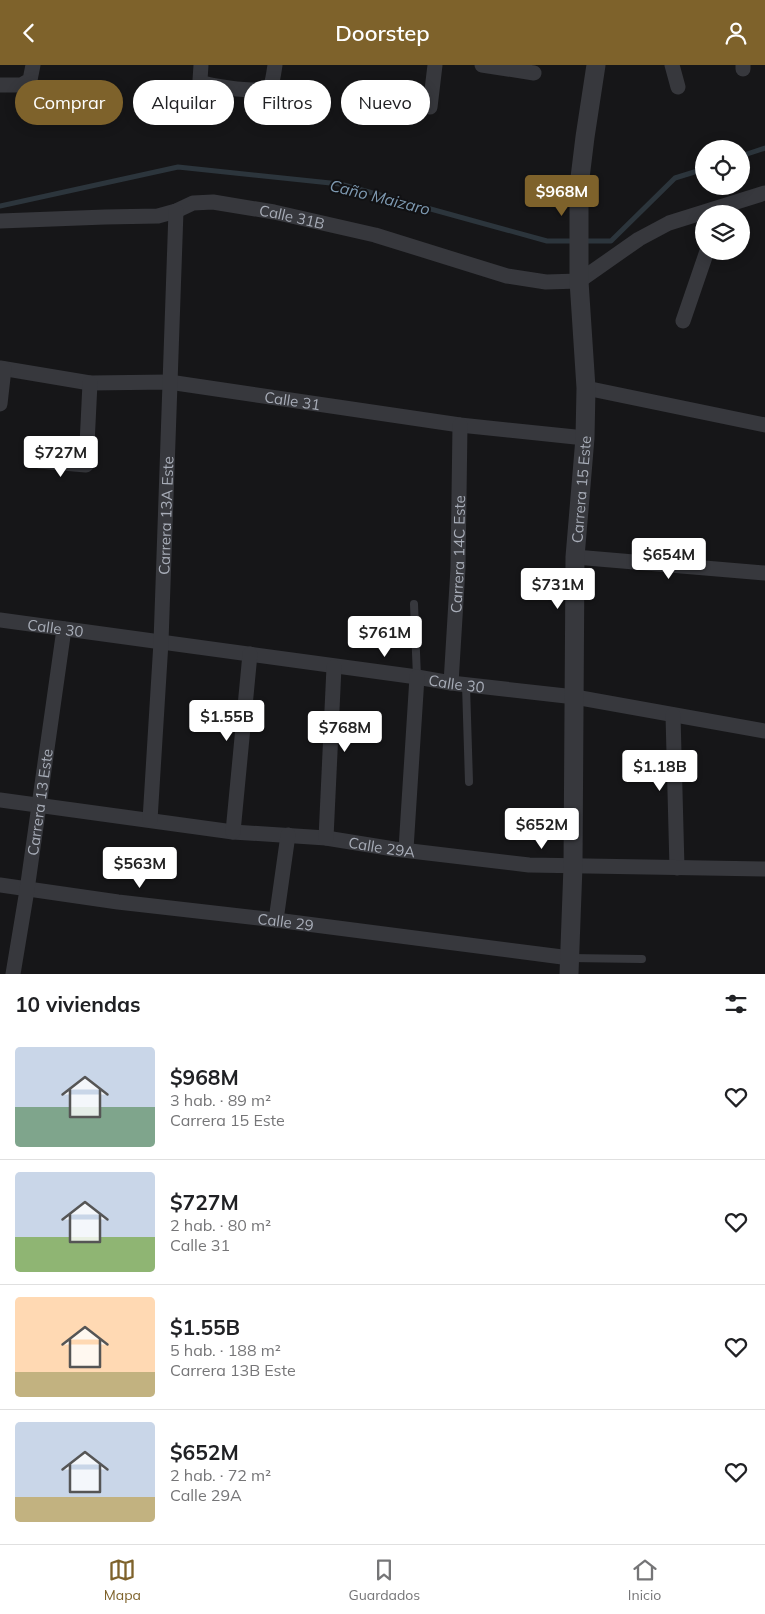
<!DOCTYPE html>
<html lang="es">
<meta charset="utf-8">
<style>
body{margin:0;font-family:Mulish,sans-serif;background:#f6f6f6;color:#202124;height:100vh;display:flex;flex-direction:column;font-size:19px;white-space:nowrap}
*{box-sizing:border-box;margin:0}
p{font-size:16px;color:#757577}
.icon{flex:none;width:28px;height:28px;fill:none;stroke:currentColor;stroke-width:2;stroke-linecap:round;stroke-linejoin:round}
.map{position:relative;height:909px;overflow:hidden}
.panel{display:flex;flex-direction:column;background:#fff;flex:1}
.panel>*{flex:none}
.banner{position:absolute;left:15px;top:15px;width:500px;height:45px;display:flex;gap:10px}
.fabs{position:absolute;left:695px;top:75px;display:grid;gap:10px}
.fabs a{display:grid;place-items:center;width:55px;height:55px;border-radius:50%;background:#fff;box-shadow:0 2px 12px #0003;font-size:25px}
.price{position:absolute;translate:-50% -42px;padding:0 11px;border-radius:5px;background:#fff;color:#222;font-size:16px;line-height:32px;filter:drop-shadow(0 1px 2px #0008)}
.price::after{content:'';position:absolute;left:50%;top:30px;width:15px;height:11px;margin-left:-8px;background:inherit;clip-path:polygon(0 0,100% 0,50% 100%)}
.price.current{background:#7e622b;color:#fff}
ul{padding:0;list-style:none}
li{display:flex;align-items:center;gap:15px;height:125px;padding:0 15px}
li+li{border-top:1px solid #e0e0e0}
li span{display:grid;place-items:center;flex:none;width:140px;height:100px;border-radius:5px;color:#555}
li>.icon{margin-inline-start:auto}
span .icon{width:60px;height:60px;fill:#fffc;stroke-width:1}
li b{font-size:21px}
h2{display:flex;justify-content:space-between;align-items:center;height:60px;padding:0 15px;font-size:21px}
.pill{padding:0 18px;border-radius:22px;background:#fff;box-shadow:0 2px 12px #0003;font-size:18px;line-height:45px}
.pill.current{background:#7e622b;color:#fff}
header{display:flex;justify-content:space-between;align-items:center;height:65px;padding:0 15px;background:#7e622b;color:#fff;font-size:22px;font-weight:600}
.menu{display:flex;justify-content:space-around;align-items:center;height:70px;border-top:1px solid #e0e0e0;background:#fff;font-size:14px;color:#757577}
.menu a{display:grid;justify-items:center;gap:2px}
.menu .current{color:#7e622b}
.map>svg:first-child{display:block}
</style>
<header><svg class="icon" aria-label="back" viewBox="0 0 24 24"><path d="M15 5l-7 7 7 7"/></svg>Doorstep<svg class="icon" aria-label="person" viewBox="0 0 24 24"><circle cx="12" cy="8" r="4"/><path d="M4 21q1-7 8-7t8 7"/></svg></header>
<div class="map">
<svg width="765" height="909" viewBox="0 0 765 909">
<rect width="100%" height="100%" fill="#161618"/>
<g fill="none" stroke-linecap="round" stroke-linejoin="round">
<path stroke="#2c353c" stroke-width="5" d="M741,91L765,83
M0,141L178,102L340,119L547,176H611L675,113L704,104"/>
<path stroke="#37383d" stroke-width="8" d="M414,539L417,612
M466,620L469,717
M570,893L642,894"/>
<g stroke="#37383d" stroke-width="15">
<path d="M201,0L200,15L203,18L211,20C222,22 265,30 271,20C273,15 274,6 275,0"/>
<path d="M482,0L534,8"/>
<path d="M672,0L678,22"/>
<path d="M743,4V0"/>
<path d="M0,20H21L30,15L33,0"/>
<path d="M430,42L435,0"/>
<path id="s1" d="M0,156L105,152L158,151L176,146L193,138L213,137L274,147L375,170L507,211L546,217L579,216L639,174L669,158L765,128"/>
<path d="M683,256L707,186"/>
<path id="s2" d="M0,303L90,318L169,317L460,360L585,373"/>
<path d="M586,323L765,360"/>
<path d="M0,339L4,304"/>
<path d="M39,396L86,400L90,318"/>
<path d="M575,492L765,508"/>
<path id="s3" d="M0,555L417,612L451,618L575,632L765,666"/>
<path id="s4" d="M451,618L458,503L460,360"/>
<path d="M673,650L677,803"/>
<path id="s5" d="M0,735L233,767L326,773L394,784L529,800L765,804"/>
<path id="s6" d="M150,755L161,577L176,146"/>
<path d="M233,767L250,589"/>
<path d="M326,773L334,602"/>
<path d="M406,784L417,612"/>
<path id="s7" d="M0,820L118,837L276,855L570,893"/>
<path d="M276,855L288,770"/>
<path id="s8" d="M13,909L27,825L64,564"/>
</g>
<path stroke="#37383d" stroke-width="19" id="s9" d="M569,909L573,801L575,492L585,373L586,323L579,216V121L585,72L596,0"/>
</g>
<g text-anchor="middle" dominant-baseline="central" stroke-width="4" stroke-linejoin="round" paint-order="stroke">
<g font-size="15" fill="#a8adb8" stroke="#111113">
<text stroke="none"><textPath href="#s1" startOffset="296">Calle 31B</textPath></text>
<text stroke="none"><textPath href="#s2" startOffset="295">Calle 31</textPath></text>
<text stroke="none"><textPath href="#s9" startOffset="485">Carrera 15 Este</textPath></text>
<text stroke="none"><textPath href="#s6" startOffset="305">Carrera 13A Este</textPath></text>
<text stroke="none"><textPath href="#s4" startOffset="129">Carrera 14C Este</textPath></text>
<text stroke="none"><textPath href="#s3" startOffset="56">Calle 30</textPath></text>
<text stroke="none"><textPath href="#s3" startOffset="461">Calle 30</textPath></text>
<text stroke="none"><textPath href="#s8" startOffset="174">Carrera 13 Este</textPath></text>
<text stroke="none"><textPath href="#s5" startOffset="385">Calle 29A</textPath></text>
<text stroke="none"><textPath href="#s7" startOffset="288">Calle 29</textPath></text>
</g>
<g font-size="16" font-style="italic" fill="#7f9bb3" stroke="#111113">
<text transform="translate(380 132) rotate(14)">Caño Maizaro</text>
</g>
</g>
</svg>
<div class="fabs">
<a><svg class="icon" aria-label="locate" viewBox="0 0 24 24"><circle cx="12" cy="12" r="6"/><path d="M12 2v4M12 18v4M2 12h4M18 12h4"/></svg></a>
<a><svg class="icon" aria-label="layers" viewBox="0 0 24 24"><path d="M12 4l9 5-9 5-9-5zM3 14l9 5 9-5"/></svg></a>
</div>
<b class="price current" style="left:562px;top:152px">$968M</b>
<b class="price" style="left:61px;top:413px">$727M</b>
<b class="price" style="left:669px;top:515px">$654M</b>
<b class="price" style="left:558px;top:545px">$731M</b>
<b class="price" style="left:385px;top:593px">$761M</b>
<b class="price" style="left:227px;top:677px">$1.55B</b>
<b class="price" style="left:345px;top:688px">$768M</b>
<b class="price" style="left:660px;top:727px">$1.18B</b>
<b class="price" style="left:542px;top:785px">$652M</b>
<b class="price" style="left:140px;top:824px">$563M</b>
<div class="banner">
<a class="pill current">Comprar</a>
<a class="pill">Alquilar</a>
<a class="pill">Filtros</a>
<a class="pill">Nuevo</a>
</div>
</div>
<section class="panel">
<h2>10 viviendas<svg class="icon" aria-label="filters" viewBox="0 0 24 24"><path d="M4 7h16M4 17h16"/><circle cx="9" cy="7" r="2"/><circle cx="15" cy="17" r="2"/></svg></h2>
<ul>
<li><span style="background:linear-gradient(#c9d6e8 60%,#7fa58c 0)"><svg class="icon" aria-label="home" viewBox="0 0 24 24"><path d="M3 11l9-7 9 7M6 9v11h12V9"/></svg></span><div><b>$968M</b><p>3 hab. · 89 m²</p><p>Carrera 15 Este</p></div><svg class="icon" aria-label="heart" viewBox="0 0 24 24"><path d="M12 20l-8-8c-3-5 5-10 8-4 3-6 11-1 8 4z"/></svg></li>
<li><span style="background:linear-gradient(#c9d6e8 65%,#8fb573 0)"><svg class="icon" aria-label="home" viewBox="0 0 24 24"><path d="M3 11l9-7 9 7M6 9v11h12V9"/></svg></span><div><b>$727M</b><p>2 hab. · 80 m²</p><p>Calle 31</p></div><svg class="icon" aria-label="heart" viewBox="0 0 24 24"><path d="M12 20l-8-8c-3-5 5-10 8-4 3-6 11-1 8 4z"/></svg></li>
<li><span style="background:linear-gradient(#ffd9b3 75%,#c2b280 0)"><svg class="icon" aria-label="home" viewBox="0 0 24 24"><path d="M3 11l9-7 9 7M6 9v11h12V9"/></svg></span><div><b>$1.55B</b><p>5 hab. · 188 m²</p><p>Carrera 13B Este</p></div><svg class="icon" aria-label="heart" viewBox="0 0 24 24"><path d="M12 20l-8-8c-3-5 5-10 8-4 3-6 11-1 8 4z"/></svg></li>
<li><span style="background:linear-gradient(#c9d6e8 75%,#c2b280 0)"><svg class="icon" aria-label="home" viewBox="0 0 24 24"><path d="M3 11l9-7 9 7M6 9v11h12V9"/></svg></span><div><b>$652M</b><p>2 hab. · 72 m²</p><p>Calle 29A</p></div><svg class="icon" aria-label="heart" viewBox="0 0 24 24"><path d="M12 20l-8-8c-3-5 5-10 8-4 3-6 11-1 8 4z"/></svg></li>
</ul>
</section>
<nav class="menu">
<a class="current"><svg class="icon" aria-label="map" viewBox="0 0 24 24"><path d="M3 6l6-2 6 2 6-2v14l-6 2-6-2-6 2zM9 4v14M15 6v14"/></svg>Mapa</a>
<a><svg class="icon" aria-label="saved" viewBox="0 0 24 24"><path d="M7 4h10v16l-5-4-5 4z"/></svg>Guardados</a>
<a><svg class="icon" aria-label="home" viewBox="0 0 24 24"><path d="M3 11l9-7 9 7M6 9v11h12V9"/></svg>Inicio</a>
</nav>
